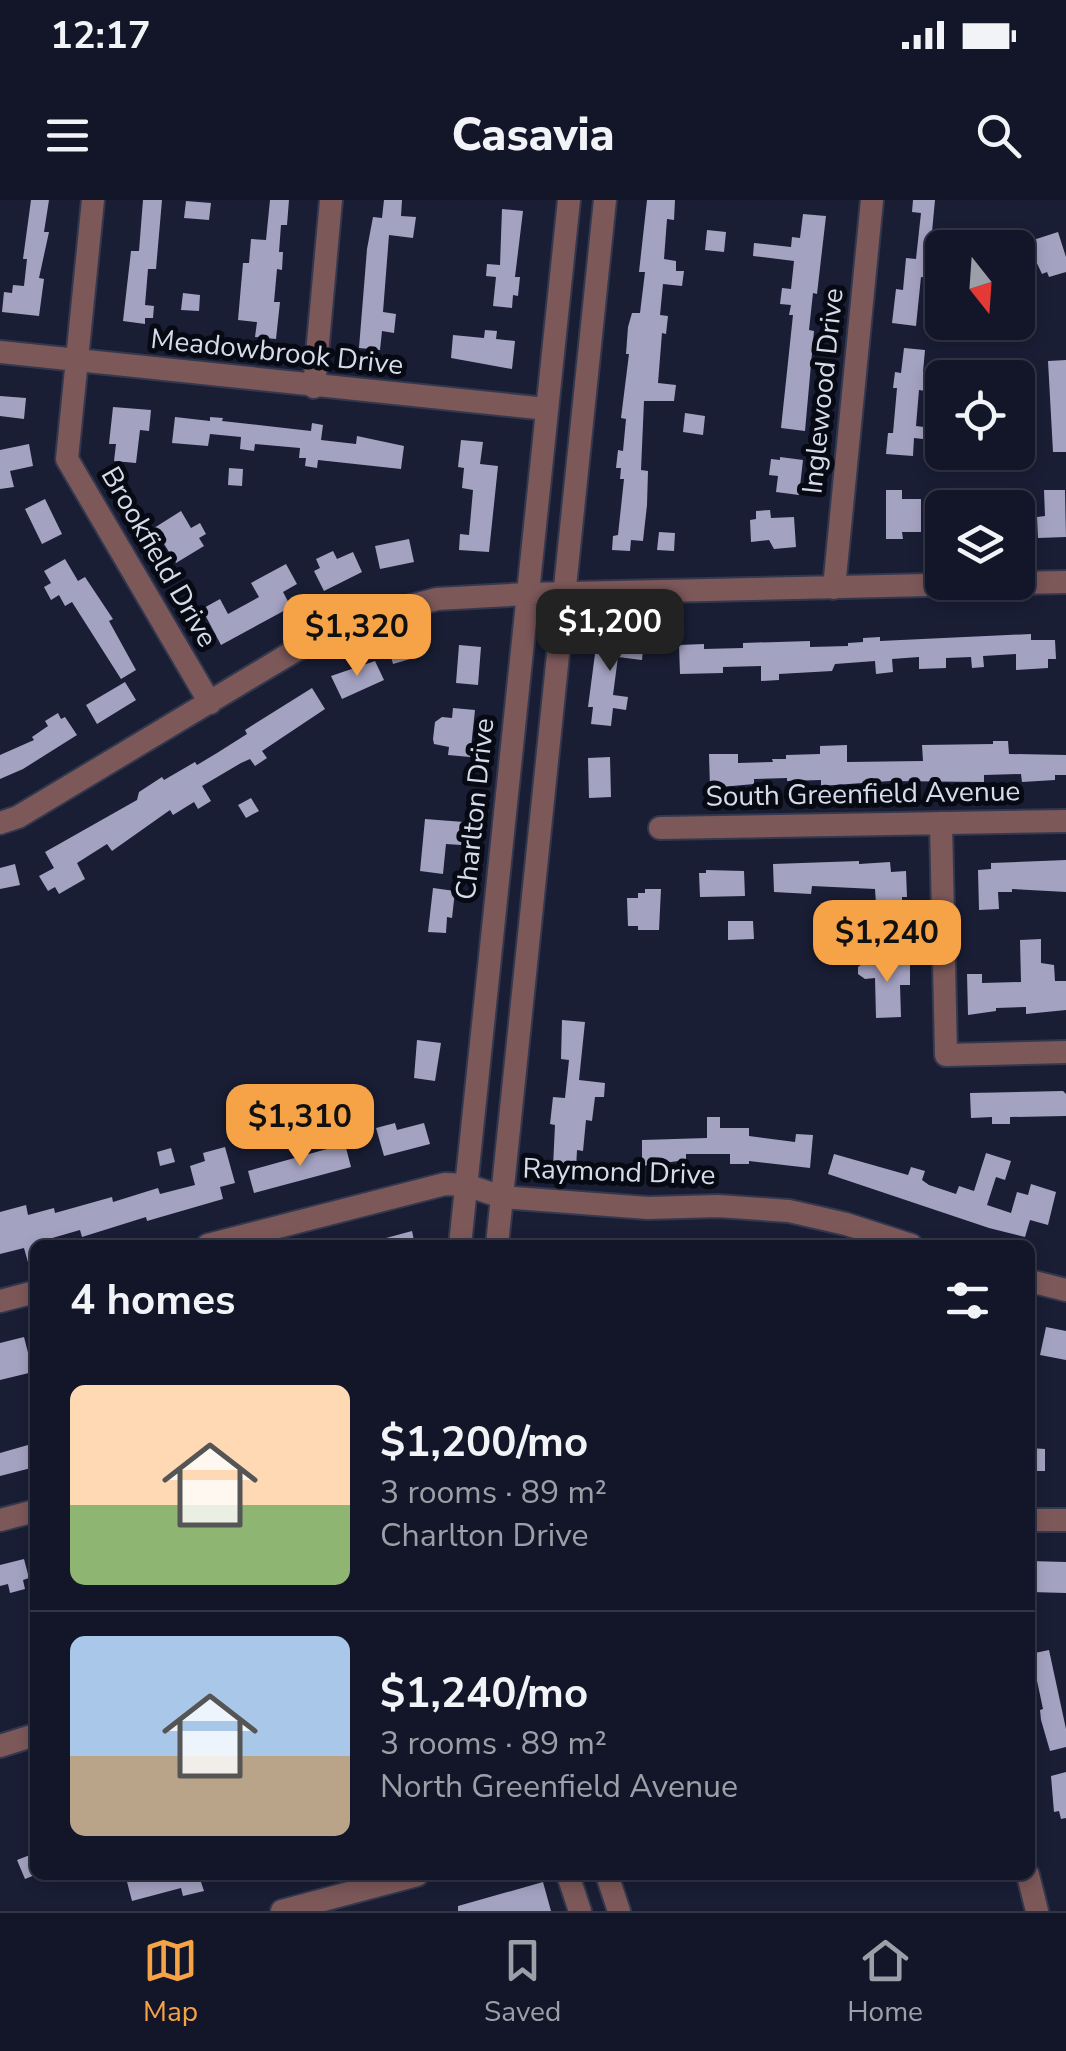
<!DOCTYPE html>
<meta charset="utf-8">
<style>
body{margin:0;font-family:"Nunito Sans",sans-serif;background:#1c1f30;color:#f1f3f6;height:100vh;display:flex;flex-direction:column;font-size:38px;white-space:nowrap}
*{box-sizing:border-box;margin:0}
p{font-size:32px;color:#9d9fa8}
.icon{flex:none;width:55px;height:55px;fill:none;stroke:currentColor;stroke-width:2;stroke-linecap:round;stroke-linejoin:round}
.map{position:relative;flex:1;overflow:hidden}
.details{position:absolute;left:30px;top:1040px;width:1005px;height:640px;display:flex;flex-direction:column;background:#131628;border-radius:15px;box-shadow:0 5px 15px #0003,0 0 0 2px #323545}
.details>*{flex:none}
.needle{width:65px;rotate:163deg}
.controls{position:absolute;left:925px;top:30px;display:grid;gap:20px}
.controls a{display:grid;place-items:center;width:110px;height:110px;border-radius:15px;background:#131628;box-shadow:0 5px 15px #0003,0 0 0 2px #323545;font-size:50px}
.price{position:absolute;translate:-50% -85px;padding:0 22px;border-radius:20px;background:#f6a247;color:#111;font-size:32px;line-height:65px;filter:drop-shadow(0 2px 5px #0008)}
.price::after{content:'';position:absolute;left:50%;top:60px;width:30px;height:22px;margin-left:-15px;background:inherit;clip-path:polygon(0 0,100% 0,50% 100%)}
.price.active{background:#222;color:#fff}
ul{padding:0;list-style:none}
li{display:flex;align-items:center;gap:30px;height:250px;padding:0 40px}
li+li{border-top:2px solid #323545}
li span{display:grid;place-items:center;flex:none;width:280px;height:200px;border-radius:15px;color:#555}
li>.icon{margin-inline-start:auto}
span .icon{width:120px;height:120px;fill:#fffc;stroke-width:1}
li b{font-size:42px}
h2{display:flex;justify-content:space-between;align-items:center;height:120px;padding:0 40px;font-size:42px}
.status{display:flex;justify-content:space-between;align-items:center;height:70px;padding:0 50px;background:#131628;direction:ltr}
.status svg{height:28px;fill:currentColor}
header{display:flex;justify-content:space-between;align-items:center;height:130px;padding:0 40px;background:#131628;font-size:45px;font-weight:800}
.menu{display:flex;justify-content:space-around;align-items:center;height:140px;border-top:2px solid #323545;background:#131628;font-size:28px;color:#9d9fa8}
.menu a{display:grid;justify-items:center;gap:5px}
.menu .active{color:#f6a247}
.map>svg:first-child{display:block}
</style>
<div class="status"><b>12:17</b><svg viewBox="0 0 49 12"><path d="M0 12V9h3v3zM5 12V6h3v6zM10 12V3h3v9zM15 12V0h3v12zM26 1h20v11H26zM47 4h2v5h-2z"/></svg></div>
<header><svg class="icon" aria-label="menu" viewBox="0 0 24 24"><path d="M4 6h16M4 12h16M4 18h16"/></svg>Casavia<svg class="icon" aria-label="search" viewBox="0 0 24 24"><circle cx="10" cy="10" r="6"/><path d="M15 15l6 6"/></svg></header>
<div class="map">
<svg width="1066" height="1711" viewBox="0 0 1066 1711">
<rect width="100%" height="100%" fill="#191e35"/>
<path fill="#a4a2c1" d="M31,0H49L44,32H49L39,78L44,79L39,116L2,112L4,92L12,93L13,85L24,86L27,59H23Z
M143,0H162L156,69H148L145,105L154,106L153,118H145V124L123,121L131,51H139Z
M270,0H289L287,25H281L279,52H283L282,70L277,69L274,102H280L276,139L255,137L257,122L238,120L243,63H249L251,39L266,40Z
M384,0H402L401,16L416,17L413,38L389,35L383,112L396,114L394,133L382,131L380,150L359,148L367,49L373,17L382,18Z
M647,0H675L674,20L667,19L664,59L676,61V71H684L682,86L663,84L660,115L668,116L666,134L662,133L658,183L676,185L674,201H644L641,270L648,271L647,305L643,341L631,340L630,351L612,350L613,336L618,335L624,279H620L621,268H616L618,250L623,251L626,219L621,218L629,154H626L628,127L632,113H640L645,72H639Z
M913,0H935L932,32L945,33L942,75L940,79L921,77L916,126L892,123L896,89L903,90L906,58L916,59L921,13L912,12Z
M186,1L211,3L209,20L184,18Z
M502,9L523,11L515,77H520L518,96L513,95L512,108L493,106L496,77L486,76L487,64L500,65Z
M803,14L826,16L817,94L813,93L809,130L814,131L805,231L781,228L793,115H789L791,105L780,104L782,88L791,89L794,61L753,56L754,43L791,47L792,37L800,38Z
M707,30L726,32L724,52L705,50Z
M1058,32L1066,57V72L1049,77L1047,72L1042,74L1027,42Z
M1020,33L1024,48H972L974,35L999,37Z
M183,93L200,95L199,111L181,110Z
M954,122L976,124L974,142L952,140Z
M485,130L497,131L496,139L515,141L512,169L451,158L453,135L484,138Z
M904,148L925,150L923,172L933,173L931,192L919,190L916,226L924,227L923,239L914,238L913,256L886,254L888,233H893L897,188H893L895,172L901,173Z
M1066,160V252H1053L1048,161Z
M0,196L26,198L24,219L0,216Z
M113,207L151,210L149,231L140,230L136,263L114,261L116,244H109Z
M685,213L705,216L703,235L683,232Z
M175,217L210,221V217L223,218L222,221L311,231L312,223L323,225L321,240L356,244L357,236L404,246L401,269L318,260L317,268L305,266L306,258H299L300,248L255,244L254,251L240,249L241,237L210,234L208,246L172,243Z
M461,240L483,242L480,264L498,266L489,352L459,350L460,334L469,335L473,290L462,288L464,268L458,267Z
M29,244L33,266L10,271L14,287L0,289V250Z
M780,257L803,260L799,295L776,292L778,276L769,275L771,259L780,260Z
M229,268L243,269L242,286L228,285Z
M886,290H902V299H921V332H902L903,339H886Z
M1044,290H1065L1066,337L1038,338L1037,317L1045,316Z
M45,299L62,334L42,344L25,309Z
M770,310L771,318L794,317L796,347L774,349L769,340L751,342L750,320L756,319V311Z
M181,311L191,328L200,323L206,334L199,338L204,346L176,363L154,328Z
M659,332L675,333L674,351L657,350Z
M409,339L414,362L380,369L375,346Z
M333,351L337,359L353,352L362,372L324,391L314,371L320,368L316,359Z
M65,359L78,381L85,377L113,419L109,421L136,470L121,479L72,402L65,406L59,395L51,400L44,387L51,383L44,371Z
M286,364L297,384L283,392L291,407L221,445L202,409L220,399L228,414L259,397L251,383Z
M598,431L644,440L642,460L618,457L613,495L628,497L626,510L613,508L611,526L591,524L593,507H588Z
M1031,434V440H1055L1056,459H1048V468L1016,470V454L983,456L984,467L972,468L971,457L946,458V468L919,469V457L892,459L893,472L876,474L875,461L835,464L832,471L779,474V480L761,481V466L723,467V473L680,474L679,445L704,444V449L743,448V443L810,441V447L848,446V443L863,442V438L880,437V441Z
M412,439L417,457L393,464L388,446Z
M459,445L481,447L478,485L456,483Z
M375,461L384,480L342,499L331,476Z
M125,482L136,500L97,524L86,505Z
M312,488L325,509L262,551L267,558L255,566L250,559L241,563L202,586L211,601L198,609L194,602L173,615L170,610L112,651L107,644L77,663L85,679L59,694L55,687L48,691L39,676L54,668L45,652L137,600L139,592L162,577L164,580L195,562L197,565L217,553L247,534L245,530Z
M453,508L475,510L470,557L448,555L449,547L434,544L433,539L435,522L442,517L452,518Z
M58,513L61,519L65,517L77,535L23,569L0,579V555L34,540L32,537L48,526L45,521Z
M993,541H1008L1009,554L1066,555V575H1055V580L1022,582L1021,574L984,575V582L890,581L821,586V580L787,581V578L754,579V584L710,588L709,554H738V563L773,562L772,559H786V555L820,554V546L847,545V562L923,561L922,545L993,544Z
M610,557L611,597L589,598L588,558Z
M251,598L259,611L246,618L238,605Z
M425,619L464,622L461,645L446,644L443,674L420,671Z
M1066,660V692L1012,689V692H998L999,709L979,710L978,670L991,669V663Z
M859,661V664L890,662L891,672L906,671L907,697H902V716L885,717L884,703L876,704L875,689L812,686L811,694L774,692L773,664Z
M15,664L20,685L0,689V668Z
M706,670L744,671L745,696L700,697L699,673H706Z
M433,688L455,691L452,718L447,717L446,733L428,732Z
M645,689H661L659,730H638V726H628L627,698H638V693H645Z
M728,721H753L754,739L728,740Z
M1041,739V763L1054,765L1055,781H1066V810L1026,814V807L996,808V811L968,815L967,774H982V783L1021,782L1020,740Z
M866,761L910,762V785H900L901,817L876,818L875,778L865,779L858,774V767Z
M562,820L585,822L579,880L605,883L604,897H595L592,921L586,920L583,951L577,950L576,969L553,967L555,925L550,924L553,897L565,898L569,860L561,859Z
M417,840L441,843L435,881L414,878Z
M1063,891L1066,894V916L1010,917V924H992V917L971,918L970,893Z
M707,917H720V928H749V936L795,942L796,934L813,935L810,968L749,961V964H730V954H686V960L642,966V940L707,938Z
M395,923L397,930L424,923L430,944L384,956L376,928Z
M345,944L351,967L254,993L248,971Z
M225,947L235,983L220,987L223,999L147,1021L146,1017L82,1037L80,1030L35,1043V1073H31L24,1048L0,1054V1012L26,1005L28,1015L54,1008L55,1013L112,997L113,1002L158,988L160,994L195,985L190,966L205,961L203,953Z
M171,948L175,962L160,966L157,952Z
M986,953L1011,961L1005,980L996,977L987,1005L1011,1013L1017,992L1028,995L1031,984L1056,992L1048,1025L1030,1020L1025,1037L989,1028L828,974L834,954L908,975L911,967L925,971L922,980L929,985L956,994L959,986L974,991Z
M412,1031L415,1045H376L375,1041Z
M1046,1127L1066,1131V1160L1040,1155Z
M24,1137L33,1172L0,1180V1143Z
M35,1243V1267L0,1276V1253Z
M1030,1248L1045,1249V1271H1030Z
M24,1359L29,1378L23,1380L25,1389L10,1393L8,1384L0,1386V1365Z
M1030,1361L1066,1362V1393L1030,1392Z
M1049,1450L1066,1529V1547L1050,1551L1041,1520L1040,1510L1043,1509L1036,1476L1030,1477V1454Z
M1066,1572V1618L1061,1619L1059,1611L1054,1612L1051,1576Z
M35,1653V1675L25,1679L17,1660Z
M136,1675H212V1679L201,1682L204,1691L183,1696L181,1688L132,1701L126,1678Z
M543,1682L551,1711H458V1706Z"/>
<g fill="none" stroke-linecap="round" stroke-linejoin="round">
<defs>
<path id="minor" d="M93,0L67,259L210,503
M0,152L547,209
M314,187L331,0
M834,388L872,0
M0,623L18,617L306,444L357,420L437,399L527,394L1066,382
M941,623L946,855L1066,852
M660,628L1066,621
M208,1045L445,984L466,985L502,997L648,1008L718,1006L789,1011L846,1024L911,1045
M460,1045L569,0
M497,1045L605,0
M1030,1081L1066,1090
M0,1101L35,1092
M0,1320L35,1311
M1030,1320H1066
M0,1546L35,1535
M568,1675L580,1711
M607,1675L619,1711
M1028,1675L1037,1711
M282,1711L417,1675"/>
</defs>
<use href="#minor" stroke="#33384e" stroke-width="26"/>
<use href="#minor" stroke="#7c5859" stroke-width="22"/>
</g>
<g text-anchor="middle" dominant-baseline="central" stroke-width="10" stroke-linejoin="round" paint-order="stroke">
<g font-size="28" fill="#d6dbea" stroke="#070913">
<text transform="translate(277 152) rotate(6)">Meadowbrook Drive</text>
<text transform="translate(823 191) rotate(-84)">Inglewood Drive</text>
<text transform="translate(159 357) rotate(60)">Brookfield Drive</text>
<text transform="translate(863 594) rotate(-1)">South Greenfield Avenue</text>
<text transform="translate(475 609) rotate(-84)">Charlton Drive</text>
<text transform="translate(619 972) rotate(2)">Raymond Drive</text>
</g>
</g>
</svg>
<div class="controls">
<a><svg class="needle" viewBox="-14 -14 28 28"><path d="M0-13l5 13h-10z" fill="#e53935"/><path d="M0 13l5-13h-10z" fill="#9d9fa8"/></svg></a>
<a><svg class="icon" aria-label="locate" viewBox="0 0 24 24"><circle cx="12" cy="12" r="6"/><path d="M12 2v4M12 18v4M2 12h4M18 12h4"/></svg></a>
<a><svg class="icon" aria-label="layers" viewBox="0 0 24 24"><path d="M12 4l9 5-9 5-9-5zM3 14l9 5 9-5"/></svg></a>
</div>
<b class="price active" style="left:610px;top:474px">$1,200</b>
<b class="price" style="left:357px;top:479px">$1,320</b>
<b class="price" style="left:887px;top:785px">$1,240</b>
<b class="price" style="left:300px;top:969px">$1,310</b>
<section class="details">
<h2>4 homes<svg class="icon" aria-label="filters" viewBox="0 0 24 24"><path d="M4 7h16M4 17h16"/><circle cx="9" cy="7" r="2"/><circle cx="15" cy="17" r="2"/></svg></h2>
<ul>
<li><span style="background:linear-gradient(#ffd9b3 60%,#8fb573 0)"><svg class="icon" aria-label="home" viewBox="0 0 24 24"><path d="M3 11l9-7 9 7M6 9v11h12V9"/></svg></span><div><b>$1,200/mo</b><p>3 rooms · 89 m²</p><p>Charlton Drive</p></div></li>
<li><span style="background:linear-gradient(#a9c7e8 60%,#b9a48a 0)"><svg class="icon" aria-label="home" viewBox="0 0 24 24"><path d="M3 11l9-7 9 7M6 9v11h12V9"/></svg></span><div><b>$1,240/mo</b><p>3 rooms · 89 m²</p><p>North Greenfield Avenue</p></div></li>
</ul>
</section>
</div>
<nav class="menu">
<a class="active"><svg class="icon" aria-label="map" viewBox="0 0 24 24"><path d="M3 6l6-2 6 2 6-2v14l-6 2-6-2-6 2zM9 4v14M15 6v14"/></svg>Map</a>
<a><svg class="icon" aria-label="saved" viewBox="0 0 24 24"><path d="M7 4h10v16l-5-4-5 4z"/></svg>Saved</a>
<a><svg class="icon" aria-label="home" viewBox="0 0 24 24"><path d="M3 11l9-7 9 7M6 9v11h12V9"/></svg>Home</a>
</nav>
